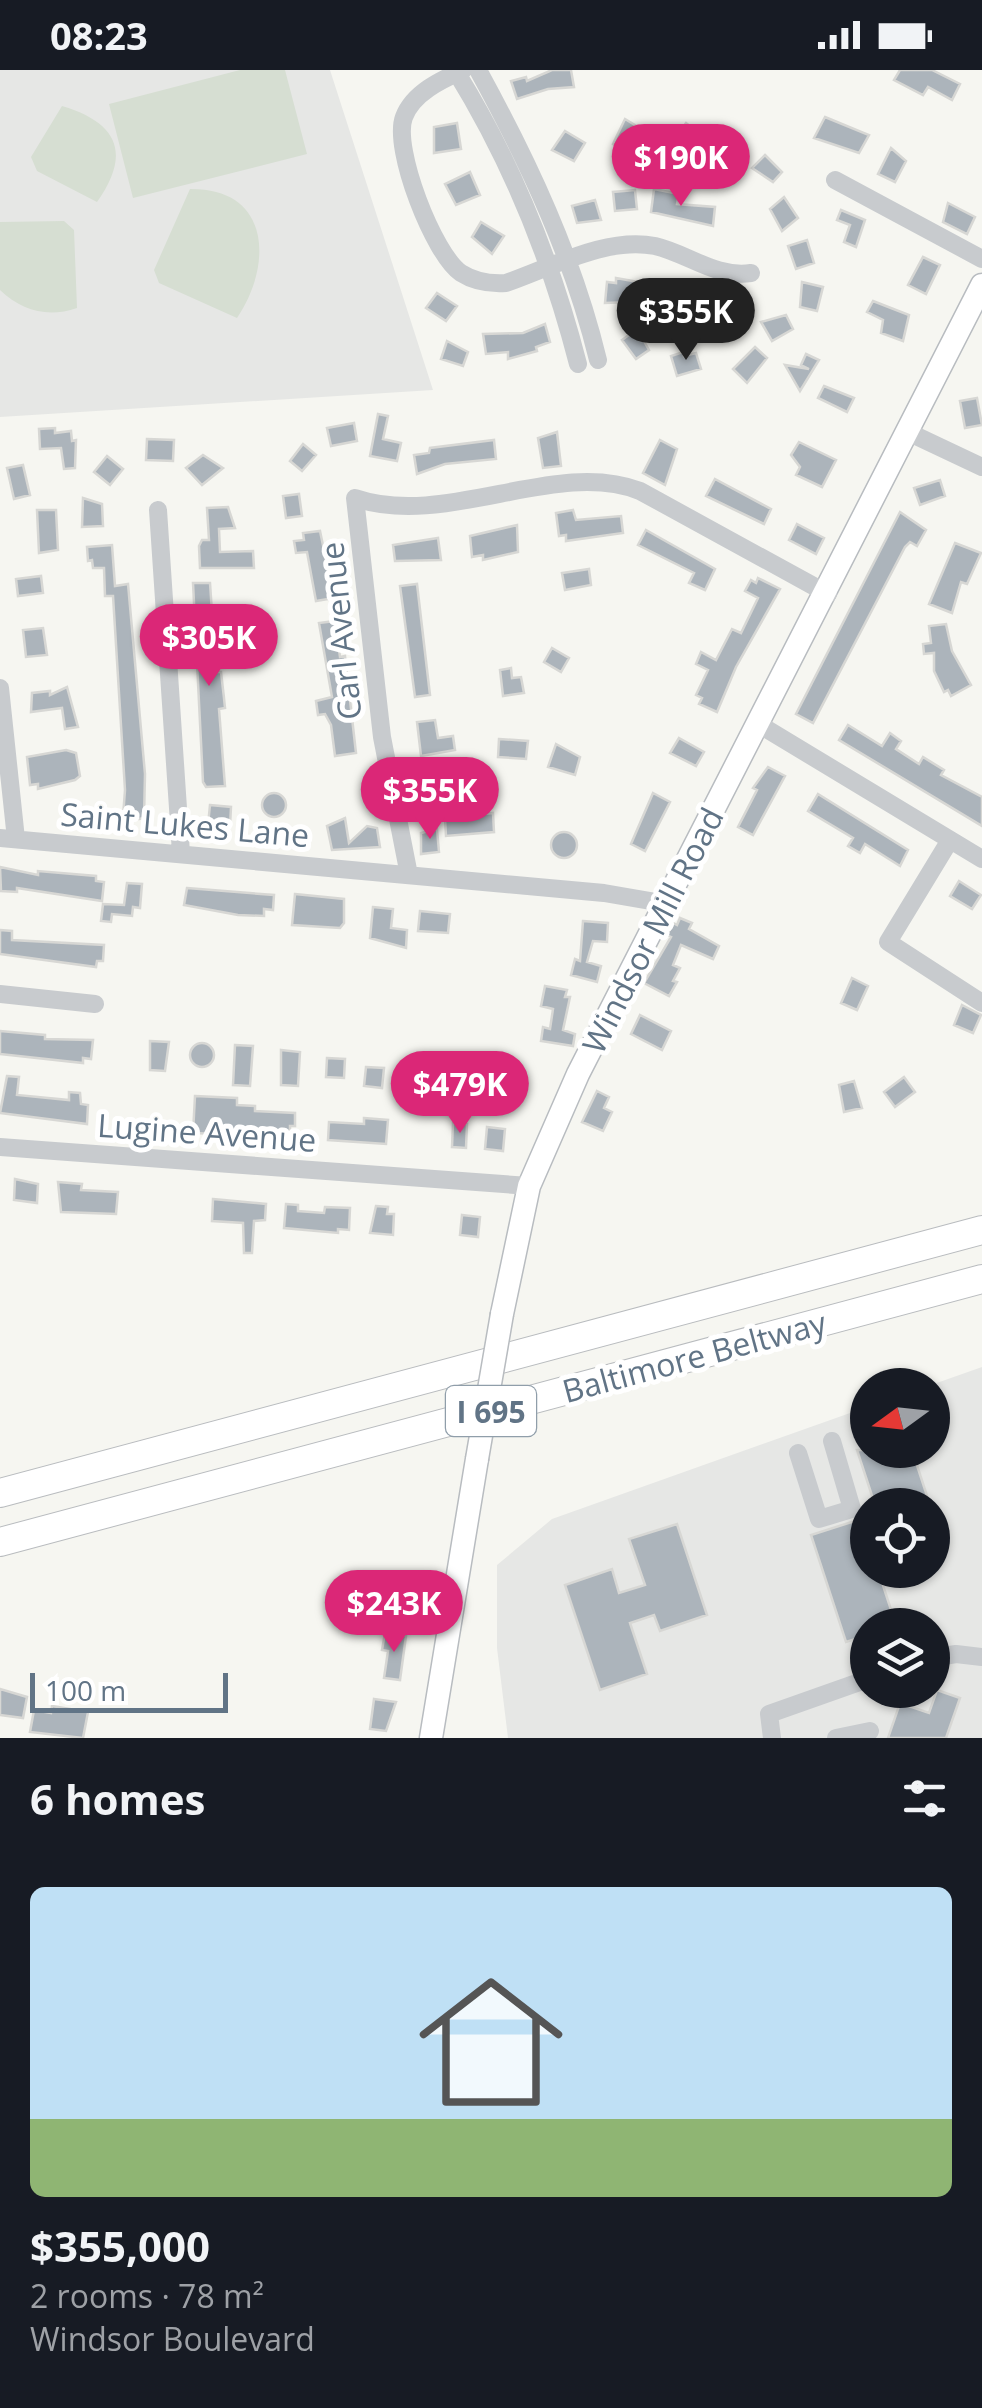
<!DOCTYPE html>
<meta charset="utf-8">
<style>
body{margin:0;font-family:"Open Sans",sans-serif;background:#20242c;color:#f1f3f6;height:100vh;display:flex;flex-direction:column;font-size:38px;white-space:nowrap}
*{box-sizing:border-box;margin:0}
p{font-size:32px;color:#9ea1a6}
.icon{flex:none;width:55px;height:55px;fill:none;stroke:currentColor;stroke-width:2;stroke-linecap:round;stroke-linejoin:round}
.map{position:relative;height:1668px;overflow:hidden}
.side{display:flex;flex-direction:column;background:#171b24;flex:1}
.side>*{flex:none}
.needle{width:65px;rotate:255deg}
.buttons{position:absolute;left:850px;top:1298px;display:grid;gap:20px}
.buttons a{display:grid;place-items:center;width:100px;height:100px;border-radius:50%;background:#171b24;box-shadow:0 2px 8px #0004;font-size:50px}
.scale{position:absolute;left:30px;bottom:25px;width:198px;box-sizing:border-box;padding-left:10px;border:5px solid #617486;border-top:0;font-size:28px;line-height:35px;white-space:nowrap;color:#617486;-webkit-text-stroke:8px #fff;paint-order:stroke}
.price{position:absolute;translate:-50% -85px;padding:0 22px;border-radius:35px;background:#db2777;color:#fff;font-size:32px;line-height:65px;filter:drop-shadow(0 2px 5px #0008)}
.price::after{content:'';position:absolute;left:50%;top:60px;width:30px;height:22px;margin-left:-15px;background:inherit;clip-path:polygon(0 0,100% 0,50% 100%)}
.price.selected{background:#222;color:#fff}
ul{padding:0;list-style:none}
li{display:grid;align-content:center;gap:20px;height:530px;padding:0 30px}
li+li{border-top:2px solid #363941}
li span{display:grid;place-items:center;height:310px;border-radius:15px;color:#555}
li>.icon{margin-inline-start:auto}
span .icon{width:180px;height:180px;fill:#fffc;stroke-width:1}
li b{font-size:42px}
h2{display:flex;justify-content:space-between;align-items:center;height:120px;padding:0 30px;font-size:42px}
.status{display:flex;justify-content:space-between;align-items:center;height:70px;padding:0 50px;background:#171b24;direction:ltr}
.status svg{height:28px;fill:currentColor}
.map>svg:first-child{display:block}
</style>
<div class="status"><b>08:23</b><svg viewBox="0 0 49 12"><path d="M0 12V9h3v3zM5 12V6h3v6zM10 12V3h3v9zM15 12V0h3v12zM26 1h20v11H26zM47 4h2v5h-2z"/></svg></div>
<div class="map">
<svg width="982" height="1668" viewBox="0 0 982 1668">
<rect width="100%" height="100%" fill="#f6f6f1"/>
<path fill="#e6e7e5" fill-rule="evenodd" d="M0,0H330L433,320L0,347Z
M982,1297V1668H508L497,1578V1495L552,1449L867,1337L868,1380H932L931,1315ZM868,1435H932V1500H868ZM868,1555H932V1620H868Z"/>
<path fill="#d6ded2" d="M240,0H285L307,84L133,128L109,34Z
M62,36C119,53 131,84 97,132L37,101L31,87Z
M190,119C271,118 273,195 237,248L159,213L154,200Z
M64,151L74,160L77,238C48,248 22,241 0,220V152Z"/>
<path fill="#acb4bb" stroke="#d7d7d4" stroke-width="2.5" d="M552,0H571L574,17L548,19L517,29L511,11L526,7L527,11Z
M900,0H932L960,14L952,30L928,17L923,25L894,10Z
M825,47L869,65L859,83L814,68Z
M625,49L643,60L628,84L613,74Z
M457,53L461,79L434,83V57Z
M686,53L704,68L692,90L671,74Z
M565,61L585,73L574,91L552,80Z
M891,78L906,91L895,112L878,104Z
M765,85L782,102L773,112L752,98Z
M470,102L480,125L456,135L445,114Z
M654,119L679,124L677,134L715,137L713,156L651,142Z
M635,120L637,139L615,141L613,122Z
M784,127L798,148L782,161L770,139Z
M595,130L601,150L577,153L572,136Z
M948,133L975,147L967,164L943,152Z
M841,140L865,150L856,177L844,172L850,155L837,150Z
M481,152L504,166L492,184L472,167Z
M807,170L814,193L796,199L788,176Z
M923,187L940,195L926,224L908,215Z
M616,208L666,217L672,222L668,237L632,226L631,232L605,233L607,212L616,213Z
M802,212L823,217L817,241L800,237Z
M437,223L457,236L446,251L426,238Z
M873,231L909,245L903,271L881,263L883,250L867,242Z
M701,234L722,246L713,262L690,254Z
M786,245L793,259L772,271L761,252Z
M545,254L550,272L536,277L537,281L508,289V282L486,284L483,264L523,263Z
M637,259L649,280L636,289L622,270Z
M447,271L468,282L463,296L441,289Z
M755,277L767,288L747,313L733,299Z
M683,282L684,286L696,283L701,299L677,306L671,286Z
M806,284L819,290L800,321L785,295L809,299L801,295Z
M824,316L854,328L847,342L818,328Z
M977,328L982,355L965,358L960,331Z
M378,344L388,346L383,369L401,373L397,391L370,386Z
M354,353L357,371L331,376L327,358Z
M55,358V363L71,361L72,371L76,370L75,398L64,399L61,378L40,379L39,359Z
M557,362L561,396L543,398L538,368Z
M147,369L174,370L173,391L146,390Z
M494,370L496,389L445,394L417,404L414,385L429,383L430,378Z
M660,370L677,379L665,415L643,403Z
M799,372L836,390L822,417L796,405L800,397L791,385Z
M303,374L316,385L302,401L290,391Z
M203,385L223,398L202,415L186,398Z
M107,386L123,399L110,415L94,402Z
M23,395L30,425L14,429L7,398Z
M715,409L771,439L764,454L706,426Z
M940,410L945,426L920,435L914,418Z
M299,424L302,446L286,448L283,426Z
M83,428L102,434L103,456L82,457Z
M228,437L235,458L219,459L220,482L253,481L254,498H200L199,476L202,470H209L207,438Z
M37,440H56L58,480L39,483Z
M573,440L576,450L621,446L623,463L566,471V465L559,466L556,443Z
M900,442L926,460L917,476L910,472L905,477L813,653L796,644Z
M797,454L824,468L816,484L789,470Z
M517,455L518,482L483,490V485L472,487L470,466Z
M646,460L715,499L705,520L689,513L694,503L638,475Z
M320,461L334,528L316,531L307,482L296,483L294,471L304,470L303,463Z
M438,468L441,490L395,491L393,475Z
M955,473L981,483L967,514L961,512L952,543L929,534Z
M112,475L115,516L128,514L145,704L144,748L139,749L123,747L125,720L113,526H105L104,498H93L92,490L88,491L87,477Z
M589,499L591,515L565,520L562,503Z
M41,506L43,523L18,526L16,509Z
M758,508L780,519L736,597L717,642L699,634L702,628L696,625L708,600L696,594L701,582L716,590L732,559L741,563L758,528L745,521L751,510L756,513Z
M193,513H210L216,602H221L224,628L225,638L219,639L225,716L206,717L203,712Z
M417,514L430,625L415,627L400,516Z
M335,551L340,587L345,586L356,683L335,686L331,655L325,644L318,645L316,631L332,627L319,553Z
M946,554L952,581L971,615L951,626L948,620L944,622L934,601V583L924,584L923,574L931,573L929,556Z
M43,558L47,585L26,587L23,560Z
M552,578L569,588L561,602L544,592Z
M511,598L512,608L521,607L524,623L503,626L500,600Z
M67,617L78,657L65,659L62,638L31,642L32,623L50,621V625Z
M435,650L438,668L453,666L455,680L421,686L417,652Z
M848,655L882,676L890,663L901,671L896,679L919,694L923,687L944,700L941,705L982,727V756L839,670Z
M679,668L704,682L696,696L670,683Z
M499,669L528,671L526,689L498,687Z
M556,674L580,687L575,705L548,697Z
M66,680L76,683L80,706L75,710L38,719V714L30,715L27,687Z
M768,697L785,706L753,765L738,757L757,720L753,718Z
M653,723L670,732L645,781L631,774Z
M262 735a12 12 0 1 1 24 0a12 12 0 1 1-24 0Z
M818,724L908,780L900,796L865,774L860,783L848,776L853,768L808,741Z
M210,735L231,737L230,756L208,755Z
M493,743L494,762L446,766L445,748Z
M345,748L349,773L367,756L377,758L380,777L332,780L327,756Z
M437,759L439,782L421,784V763Z
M551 775a13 13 0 1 1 26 0a13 13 0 1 1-26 0Z
M0,797L38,805V801L96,806V811L104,812L102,831L17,818V822L1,821Z
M959,811L981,825L972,839L950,826Z
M127,813L142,814L140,838L133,837L132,846L112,844L111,852L101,851L103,834L124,835Z
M187,818L274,825L273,840L264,839V846L238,845L184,835Z
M295,824L344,829V853L340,858L292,855Z
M373,837L393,839L391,858L407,860L406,878L370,868Z
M420,841L450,844L448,863L418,861Z
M680,848L692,853L689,859L719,876L713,889L681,875L673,895L680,898L673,911L677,912L669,926L644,913L671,867L667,865L673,853L677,855Z
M583,851L608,853L607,872L593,871L587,892L601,896L597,912L571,905L575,889L580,891Z
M0,860L12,861V870L104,875L103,891H97L96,897L0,884Z
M852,908L868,916L857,940L841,933Z
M545,916L567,920L565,927H570L563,960L575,964L573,976L541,971L543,957L550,959L553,939L541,936Z
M962,935L981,945L973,963L954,955Z
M640,945L671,961L662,980L631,964Z
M0,961L45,965V969L93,970L91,989L83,988V993L0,984Z
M150,971L169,972L165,1001L150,1000Z
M190 985a12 12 0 1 1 24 0a12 12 0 1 1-24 0Z
M235,975L253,976L250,1016L233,1015Z
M281,980L300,982L298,1016L281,1015Z
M327,988L345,989L344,1008L326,1007Z
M409,992L430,994L428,1023H423L422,1030L408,1029Z
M366,997L384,998L382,1018L364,1016Z
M452,997L472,998L470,1022L451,1021Z
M494,1003L518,1004L517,1018L493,1017Z
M7,1006L19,1007L17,1025L69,1030V1022L80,1023L81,1034L88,1035L87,1054L0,1043Z
M904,1007L915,1022L895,1037L884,1022Z
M854,1011L862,1038L844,1042L839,1015Z
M597,1021L609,1027L604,1038L612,1042L603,1061L582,1052Z
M195,1026L237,1028V1035L255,1036V1041L295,1043V1056H290V1061L254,1059L253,1063L220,1058V1064L193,1063Z
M364,1048L388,1050L386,1074L328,1070L329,1052L364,1054Z
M453,1053L467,1054L466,1078L452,1077Z
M487,1057L505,1059L503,1081L485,1079Z
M15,1109L38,1114L37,1133L14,1130Z
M58,1112L82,1114L81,1120L118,1122L116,1144L61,1142Z
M213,1129L266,1134L265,1150L254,1151L252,1183H244L243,1153L212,1151Z
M286,1134L298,1135V1141L324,1143L325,1137L350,1138L349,1160L338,1159V1163L284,1158Z
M376,1136L388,1137L387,1144H394L393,1165L370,1163Z
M462,1145L480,1147L478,1167L460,1165Z
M857,1380H912L930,1435H875Z
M861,1449L868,1468V1500H878L896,1555H868V1565L846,1572L811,1465Z
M677,1454L707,1545L660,1561L654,1545L630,1553L647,1604L600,1620L565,1515L612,1499L619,1523L645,1515L629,1469Z
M376,1509L422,1516L420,1533L374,1519Z
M385,1563L406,1566L400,1610L384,1608L388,1581L382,1580Z
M0,1619L27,1627L23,1648L0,1645Z
M937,1620L960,1628L946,1668H888L900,1633L929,1643Z
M374,1629L396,1632L386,1661L370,1659Z
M52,1636L88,1642L83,1668L30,1662L34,1640L51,1643Z"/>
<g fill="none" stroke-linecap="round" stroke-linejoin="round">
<defs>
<path id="major" d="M502,1244L529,1116L578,1004L982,215
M431,1668L477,1389"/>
<path id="highway" d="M0,1423L982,1160
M0,1472L982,1209"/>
</defs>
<use href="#major" stroke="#b8bcc0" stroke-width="25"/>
<use href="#highway" stroke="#b9bcbf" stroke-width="30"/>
<path stroke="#c8cbce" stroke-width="18" d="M455,0C512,92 551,189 578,294
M463,0C441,10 413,23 404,47C392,78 434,185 461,203C475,212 490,214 506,213C550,198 607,166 655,176C689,184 715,208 751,203
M478,0C529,93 573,187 598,290
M835,110L982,189
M910,363L982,397
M158,440L181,783
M0,618L16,769
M760,655L982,789
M0,768L604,823L662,833
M950,770L888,872L982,933
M409,805L382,667L355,428C446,459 556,388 640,421L828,524
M0,924L95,934
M0,1077L529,1116
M798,1383L819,1449L852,1439L832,1371
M359,1542L449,1554
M932,1588L956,1584L982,1587
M772,1668L769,1644L868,1609
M836,1668L870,1661"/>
<use href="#major" stroke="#fff" stroke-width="22"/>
<use href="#highway" stroke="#fff" stroke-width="28"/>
<defs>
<path id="major-bridge" d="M477,1389L502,1244"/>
</defs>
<use href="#major-bridge" stroke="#b8bcc0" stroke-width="25" stroke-linecap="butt"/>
<use href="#major-bridge" stroke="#fff" stroke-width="22"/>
</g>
<g text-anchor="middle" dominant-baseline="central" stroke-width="10" stroke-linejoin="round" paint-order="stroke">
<rect fill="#fff" stroke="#909eaa" stroke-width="2.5" x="446" y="1316" width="90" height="50" rx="8"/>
<g font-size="30" font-weight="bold" fill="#617486">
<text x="491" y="1341">I 695</text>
</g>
<g font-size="32" fill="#617486" stroke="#fff">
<text transform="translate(340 561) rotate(-96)">Carl Avenue</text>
<text transform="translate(185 754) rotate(5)">Saint Lukes Lane</text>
<text transform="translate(652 860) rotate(-63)">Windsor Mill Road</text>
<text transform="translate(207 1062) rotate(4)">Lugine Avenue</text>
<text transform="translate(694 1286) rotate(-15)">Baltimore Beltway</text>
</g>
</g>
</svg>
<div class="buttons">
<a><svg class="needle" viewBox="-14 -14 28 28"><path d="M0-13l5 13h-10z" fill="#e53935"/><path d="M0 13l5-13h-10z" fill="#9ea1a6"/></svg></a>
<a><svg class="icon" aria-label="locate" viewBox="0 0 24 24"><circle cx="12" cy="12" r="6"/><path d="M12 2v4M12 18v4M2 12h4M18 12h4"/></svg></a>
<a><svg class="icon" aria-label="layers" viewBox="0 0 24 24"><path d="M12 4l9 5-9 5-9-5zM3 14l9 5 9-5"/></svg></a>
</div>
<div class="scale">100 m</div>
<b class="price" style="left:681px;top:139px">$190K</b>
<b class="price selected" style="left:686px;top:293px">$355K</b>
<b class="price" style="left:209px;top:619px">$305K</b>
<b class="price" style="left:430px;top:772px">$355K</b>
<b class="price" style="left:460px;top:1066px">$479K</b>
<b class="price" style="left:394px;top:1585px">$243K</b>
</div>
<section class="side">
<h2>6 homes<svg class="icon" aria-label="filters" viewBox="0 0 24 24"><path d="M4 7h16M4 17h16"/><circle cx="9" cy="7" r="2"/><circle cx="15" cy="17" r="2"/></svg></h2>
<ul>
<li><span style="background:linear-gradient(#bfe0f5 75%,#8fb573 0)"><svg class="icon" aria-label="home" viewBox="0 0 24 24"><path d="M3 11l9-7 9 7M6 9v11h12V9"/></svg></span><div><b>$355,000</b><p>2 rooms · 78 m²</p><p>Windsor Boulevard</p></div></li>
</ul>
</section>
